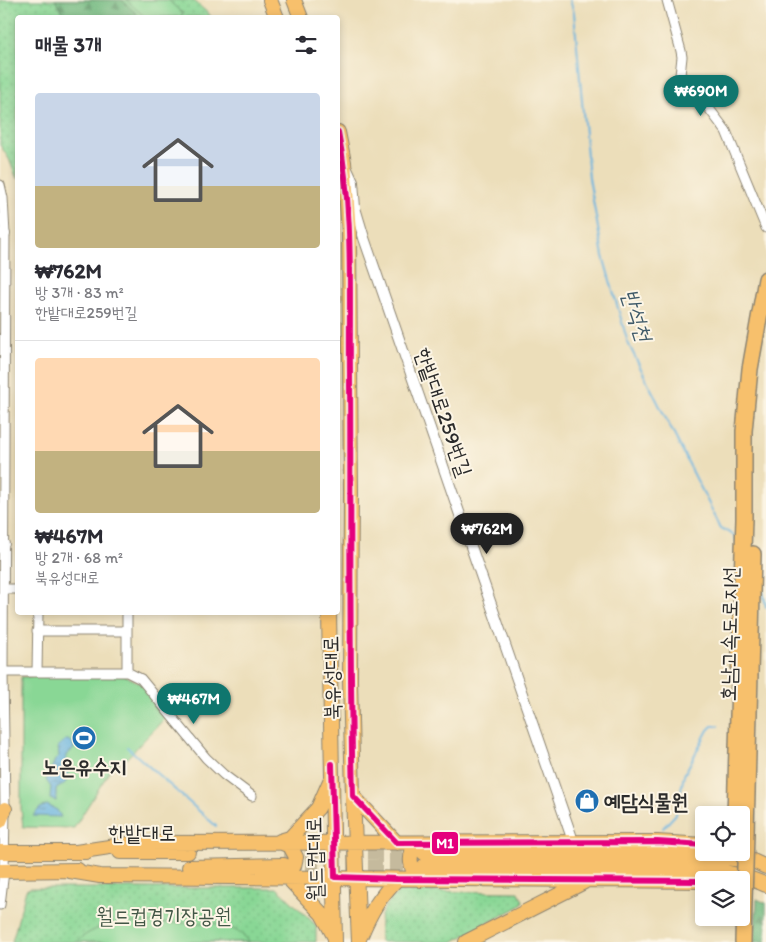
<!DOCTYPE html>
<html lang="ko">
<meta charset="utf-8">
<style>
body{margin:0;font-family:Itim,"Poor Story",sans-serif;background:#f2f2f3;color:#2b2b33;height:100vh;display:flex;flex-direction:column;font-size:19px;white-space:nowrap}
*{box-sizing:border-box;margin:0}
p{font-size:16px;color:#7c7c81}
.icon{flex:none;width:28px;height:28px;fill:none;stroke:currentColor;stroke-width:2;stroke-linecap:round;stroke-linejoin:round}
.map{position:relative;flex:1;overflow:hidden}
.side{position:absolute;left:15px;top:15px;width:325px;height:600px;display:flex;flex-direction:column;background:#fff;border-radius:5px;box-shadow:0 2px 8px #0003}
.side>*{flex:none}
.controls{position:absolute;left:695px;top:806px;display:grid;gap:10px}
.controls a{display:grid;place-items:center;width:55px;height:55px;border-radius:5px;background:#fff;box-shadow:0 2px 8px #0003;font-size:25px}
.price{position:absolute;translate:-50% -42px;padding:0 11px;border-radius:18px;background:#0f766e;color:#fff;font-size:16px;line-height:32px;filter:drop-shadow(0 1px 2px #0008)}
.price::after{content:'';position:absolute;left:50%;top:30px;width:15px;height:11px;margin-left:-8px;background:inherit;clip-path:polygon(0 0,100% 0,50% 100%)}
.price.on{background:#222;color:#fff}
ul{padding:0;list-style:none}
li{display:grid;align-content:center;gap:10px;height:265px;padding:0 20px}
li+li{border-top:1px solid #e1e1e2}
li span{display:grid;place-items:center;height:155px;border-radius:5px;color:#555}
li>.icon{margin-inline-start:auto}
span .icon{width:90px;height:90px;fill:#fffc;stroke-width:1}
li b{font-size:21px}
h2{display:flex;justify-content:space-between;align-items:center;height:60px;padding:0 20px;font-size:21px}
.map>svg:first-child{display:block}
</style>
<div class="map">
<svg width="766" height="942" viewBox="0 0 766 942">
<defs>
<pattern id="grass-dots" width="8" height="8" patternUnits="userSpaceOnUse" patternTransform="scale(1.25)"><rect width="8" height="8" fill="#89d795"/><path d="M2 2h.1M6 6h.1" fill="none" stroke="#76b981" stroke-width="1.8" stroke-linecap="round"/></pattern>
<pattern id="forest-firs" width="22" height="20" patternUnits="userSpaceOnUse" patternTransform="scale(1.25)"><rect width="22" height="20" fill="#6eb87e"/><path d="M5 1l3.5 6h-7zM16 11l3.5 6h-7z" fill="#5b9667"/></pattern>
<pattern id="water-ripples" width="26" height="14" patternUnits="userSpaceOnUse" patternTransform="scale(1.25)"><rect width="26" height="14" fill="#66b3df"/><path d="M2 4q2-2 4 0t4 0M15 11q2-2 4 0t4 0" fill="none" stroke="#5492b5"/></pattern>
</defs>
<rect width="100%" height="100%" fill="#fcf5e5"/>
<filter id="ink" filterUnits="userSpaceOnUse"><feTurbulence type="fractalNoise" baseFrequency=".02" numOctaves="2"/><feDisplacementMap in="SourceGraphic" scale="10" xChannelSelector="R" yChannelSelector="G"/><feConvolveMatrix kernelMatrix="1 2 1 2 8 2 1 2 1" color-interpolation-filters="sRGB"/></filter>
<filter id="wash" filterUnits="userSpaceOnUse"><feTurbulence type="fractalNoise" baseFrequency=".0096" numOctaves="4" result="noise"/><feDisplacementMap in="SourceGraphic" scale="20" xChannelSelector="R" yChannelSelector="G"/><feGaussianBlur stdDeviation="1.12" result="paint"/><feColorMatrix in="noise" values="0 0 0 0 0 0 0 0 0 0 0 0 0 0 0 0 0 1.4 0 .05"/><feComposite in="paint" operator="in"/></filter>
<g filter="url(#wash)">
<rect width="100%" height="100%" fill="#ecdeba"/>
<path fill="url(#grass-dots)" stroke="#5a8160" d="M0,0H193L210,15L211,17L18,18L17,179L9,159L0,145Z
M30,888H277L316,925V942H12L26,890Z
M399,891L519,892L523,901L520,906L452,942H380C379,913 379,912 399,891Z"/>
<path fill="url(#forest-firs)" stroke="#4c7254" d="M55,0H122L140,17H73L61,11Z
M757,899L766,903V942H754Z"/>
<path fill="#89d795" stroke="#5a8160" d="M126,0H168L183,14L179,17H145Z
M122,674L141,684L155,698L166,717L126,759L114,764L74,828L23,827L21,808V677Z
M118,923H212C227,925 239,930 250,942H76C88,931 102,926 118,923Z"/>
<path fill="url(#water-ripples)" stroke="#486f85" d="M65,740H68L73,743L74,749L66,755C64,770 76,780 56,789V801L50,799L51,787L46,780L55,760L59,756L58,746Z
M47,805L57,810L61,817L33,816L40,808Z"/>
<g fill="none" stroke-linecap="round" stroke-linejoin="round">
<path stroke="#66b3df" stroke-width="2" d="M570,0L574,13L589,178L603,256L628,343L721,528L733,535L737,542
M759,581L762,586L766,607
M764,717L766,716
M127,747L216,826
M663,828L676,814L684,775L708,730L712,726H718"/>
</g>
</g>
<g filter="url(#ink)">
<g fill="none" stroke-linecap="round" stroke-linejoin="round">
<path stroke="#c5ba9d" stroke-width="14" stroke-dasharray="14 7" stroke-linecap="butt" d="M284,852L423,853
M284,865L423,866"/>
<defs>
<path id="minor" d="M667,0L681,51L682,57L680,75L695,90L726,131L766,228
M0,185L3,198L5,234L3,672L5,809L4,871L0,905
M4,589H18
M127,612V672
M37,631H127
M3,672H127L141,679L206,758L224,775L252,796
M37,672L38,612"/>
<path id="tertiary" d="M347,169L353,182L355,208L364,238L571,835L569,843
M0,234H5
M0,544H4
M0,672H3"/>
<path id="primary" d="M270,0L277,18
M294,0L301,18
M338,132L344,162L349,233L351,490L350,680L353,796L359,942
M329,612L335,942
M353,796L397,843
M0,821L5,809
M280,841L290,838L318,808L330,781
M282,843L290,846L296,857L294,866L286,876L322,914L334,936
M416,843C408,856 409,870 421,880
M0,852H86
M76,852L136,843L657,842L704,845
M120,852H188
M424,853L695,855L753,861L766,867
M424,866L700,868C722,871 745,875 766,885
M189,867L284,865
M0,871L78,870
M70,871L100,876L704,881
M361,935C371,911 379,898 397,879
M466,942L584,882"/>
<path id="motorway" d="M735,815L744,518V431L750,369L766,279
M746,832L753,554
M743,942L744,900"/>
</defs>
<use href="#minor" stroke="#8c8472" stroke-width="11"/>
<use href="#tertiary" stroke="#8c8472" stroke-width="12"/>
<use href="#primary" stroke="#8c8472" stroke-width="16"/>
<use href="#motorway" stroke="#8c8472" stroke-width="18"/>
<use href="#minor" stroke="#fff" stroke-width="9"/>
<use href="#tertiary" stroke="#fff" stroke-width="10"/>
<use href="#primary" stroke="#f7c06c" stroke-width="14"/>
<use href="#motorway" stroke="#f7c06c" stroke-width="15"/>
<defs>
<path id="motorway-bridge" d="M744,900L746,832"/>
</defs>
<use href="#motorway-bridge" stroke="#8c8472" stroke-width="18" stroke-linecap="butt"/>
<use href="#motorway-bridge" stroke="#f7c06c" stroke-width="15"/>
<defs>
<path id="bus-1" d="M338,132C354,211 349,293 350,373C351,514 349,655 353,796L397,843L657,842L704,845
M332,764L335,877L397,879L704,881"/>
</defs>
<use href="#bus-1" stroke="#fcf5e5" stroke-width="10"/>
<use href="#bus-1" stroke="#e5007d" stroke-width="6"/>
</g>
</g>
<defs>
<symbol id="stadium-disc" viewBox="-11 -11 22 22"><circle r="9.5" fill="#1f6fb2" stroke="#fcf5e5"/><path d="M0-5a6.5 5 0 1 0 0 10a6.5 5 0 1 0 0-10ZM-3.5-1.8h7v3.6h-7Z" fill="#fff"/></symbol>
<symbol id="shop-disc" viewBox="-11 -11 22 22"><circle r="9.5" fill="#1f6fb2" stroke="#fcf5e5"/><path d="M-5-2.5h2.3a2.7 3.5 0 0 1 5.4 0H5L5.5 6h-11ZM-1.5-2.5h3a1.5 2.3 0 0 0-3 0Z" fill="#fff"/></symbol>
</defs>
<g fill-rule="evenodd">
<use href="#stadium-disc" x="70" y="724" width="28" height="28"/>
<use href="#shop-disc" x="573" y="787" width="28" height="28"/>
</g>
<g text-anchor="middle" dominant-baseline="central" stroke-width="4" stroke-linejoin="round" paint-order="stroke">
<g font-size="21" fill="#2b2b2b" stroke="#fcf5e5">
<text transform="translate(444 412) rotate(71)">한밭대로259번길</text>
<text transform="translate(729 634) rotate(-89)">호남고속도로지선</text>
<text transform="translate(331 678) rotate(-91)">북유성대로</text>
<text x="142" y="832">한밭대로</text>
<text transform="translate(314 859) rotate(-91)">월드컵대로</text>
</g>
<g font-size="21" font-weight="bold" fill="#2b2b2b" stroke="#fcf5e5">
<text x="84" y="766">노은유수지</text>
<text x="604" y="801" text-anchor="start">예담식물원</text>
</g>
<g font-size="21" fill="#425646" stroke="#fcf5e5">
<text x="164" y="915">월드컵경기장공원</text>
</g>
<g font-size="22" font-style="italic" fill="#405b6a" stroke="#fcf5e5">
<text transform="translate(637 315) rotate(72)">반석천</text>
</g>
</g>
<rect stroke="#fcf5e5" stroke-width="2" x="431" y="831" width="28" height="24" rx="5" fill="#e5007d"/>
<g font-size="14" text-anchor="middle" font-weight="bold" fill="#fff">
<text x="445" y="848">M1</text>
</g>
</svg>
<div class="controls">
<a><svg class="icon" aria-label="locate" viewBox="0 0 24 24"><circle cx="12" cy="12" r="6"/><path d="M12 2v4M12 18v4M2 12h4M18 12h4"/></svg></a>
<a><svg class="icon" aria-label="layers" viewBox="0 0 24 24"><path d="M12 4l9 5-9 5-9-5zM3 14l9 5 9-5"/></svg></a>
</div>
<b class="price" style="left:701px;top:117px">₩690M</b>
<b class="price on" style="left:487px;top:555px">₩762M</b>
<b class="price" style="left:194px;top:725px">₩467M</b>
<section class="side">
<h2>매물 3개<svg class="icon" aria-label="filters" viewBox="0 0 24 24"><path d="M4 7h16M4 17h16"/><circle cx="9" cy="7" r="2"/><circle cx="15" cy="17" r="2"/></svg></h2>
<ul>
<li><span style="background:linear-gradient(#c9d6e8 60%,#c2b280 0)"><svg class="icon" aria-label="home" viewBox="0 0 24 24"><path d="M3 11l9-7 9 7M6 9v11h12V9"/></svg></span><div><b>₩762M</b><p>방 3개 · 83 m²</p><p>한밭대로259번길</p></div></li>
<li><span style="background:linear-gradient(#ffd9b3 60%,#c2b280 0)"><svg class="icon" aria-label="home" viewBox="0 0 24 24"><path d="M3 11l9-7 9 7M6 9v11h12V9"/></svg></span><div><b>₩467M</b><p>방 2개 · 68 m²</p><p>북유성대로</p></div></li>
</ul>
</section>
</div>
